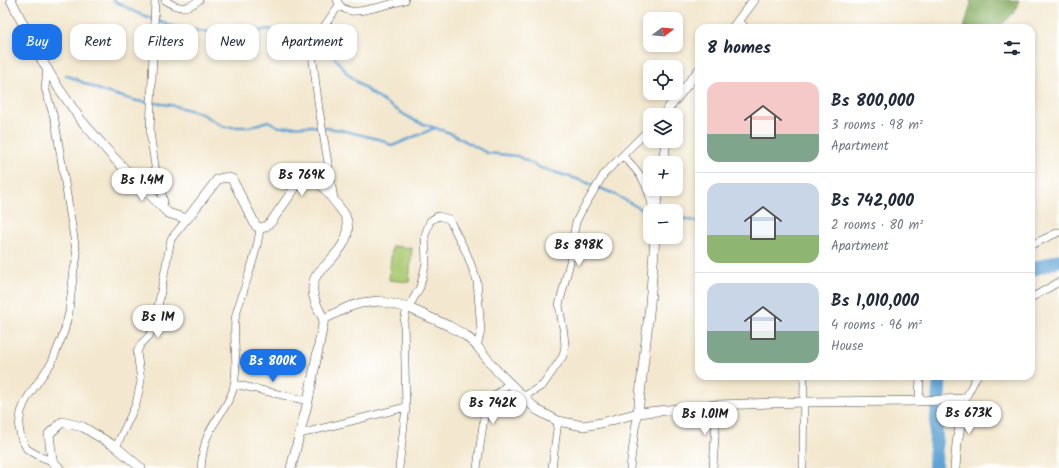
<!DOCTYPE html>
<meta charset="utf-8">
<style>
body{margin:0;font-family:Kalam,sans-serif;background:#f2f2f3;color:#1f2937;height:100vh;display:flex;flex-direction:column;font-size:15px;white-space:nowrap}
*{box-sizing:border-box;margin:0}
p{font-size:13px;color:#747a83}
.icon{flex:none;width:22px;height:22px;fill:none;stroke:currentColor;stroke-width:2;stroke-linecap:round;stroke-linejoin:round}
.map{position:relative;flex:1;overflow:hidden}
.drawer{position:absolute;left:695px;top:24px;width:340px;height:356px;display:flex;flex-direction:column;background:#fff;border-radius:12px;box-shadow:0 2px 6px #0003}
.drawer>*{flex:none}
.banner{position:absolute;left:12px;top:24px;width:380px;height:36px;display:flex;gap:8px}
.needle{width:26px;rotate:74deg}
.tools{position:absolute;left:643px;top:12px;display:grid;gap:8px}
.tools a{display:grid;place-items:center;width:40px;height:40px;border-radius:8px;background:#fff;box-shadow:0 2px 6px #0003;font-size:20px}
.price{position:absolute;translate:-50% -34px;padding:0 9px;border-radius:14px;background:#fff;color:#222;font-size:13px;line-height:26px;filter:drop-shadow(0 1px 2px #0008)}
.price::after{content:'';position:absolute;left:50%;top:24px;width:12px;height:9px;margin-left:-6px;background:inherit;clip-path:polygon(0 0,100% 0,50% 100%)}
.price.on{background:#1a73e8;color:#fff}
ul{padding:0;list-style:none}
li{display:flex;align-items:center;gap:12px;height:100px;padding:0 12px}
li+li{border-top:1px solid #e0e1e3}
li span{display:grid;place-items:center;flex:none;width:112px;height:80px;border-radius:12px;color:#555}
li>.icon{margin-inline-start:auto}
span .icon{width:48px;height:48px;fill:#fffc;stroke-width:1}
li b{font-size:17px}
h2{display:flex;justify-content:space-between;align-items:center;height:48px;padding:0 12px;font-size:17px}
.tag{padding:0 14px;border-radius:12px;background:#fff;box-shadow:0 2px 6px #0003;font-size:14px;line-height:36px}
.tag.on{background:#1a73e8;color:#fff}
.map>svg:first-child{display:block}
</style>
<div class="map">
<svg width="1059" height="468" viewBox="0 0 1059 468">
<rect width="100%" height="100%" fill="#fff"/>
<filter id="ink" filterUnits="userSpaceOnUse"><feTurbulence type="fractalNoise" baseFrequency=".025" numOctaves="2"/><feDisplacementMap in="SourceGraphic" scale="8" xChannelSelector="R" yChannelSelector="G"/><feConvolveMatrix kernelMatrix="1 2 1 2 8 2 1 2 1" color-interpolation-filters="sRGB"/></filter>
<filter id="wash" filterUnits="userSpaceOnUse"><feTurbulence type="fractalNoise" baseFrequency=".012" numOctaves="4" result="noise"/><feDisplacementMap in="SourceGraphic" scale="16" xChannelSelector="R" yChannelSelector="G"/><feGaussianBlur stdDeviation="0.9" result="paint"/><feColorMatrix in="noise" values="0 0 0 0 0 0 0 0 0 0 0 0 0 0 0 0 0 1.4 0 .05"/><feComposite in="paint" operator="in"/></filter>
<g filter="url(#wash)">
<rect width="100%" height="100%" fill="#f3e8cf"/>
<path fill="#abca72" stroke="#6b7a4e" d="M392,246L412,248L409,282L389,280Z"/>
<path fill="#88ae64" stroke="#5a6c48" d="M970,0H1019L1014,13L998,28H964L971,4Z"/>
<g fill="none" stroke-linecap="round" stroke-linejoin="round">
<path stroke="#5fa3d4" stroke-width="2.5" d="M113,0L137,13L169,25L199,31L245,35L268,29L296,38L331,53L348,74L368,91L392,107L415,121L450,133L487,153L517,156L541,168L580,180L612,193L641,209L651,211
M66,75L102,91L137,101L171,105L200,113L224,127H249L268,121L279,127L312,126L341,130L382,140L392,146L435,128
M676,217L699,222"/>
<path stroke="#5fa3d4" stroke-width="14" d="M1031,270L1059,260
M935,468L936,431L940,376"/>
</g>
</g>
<g filter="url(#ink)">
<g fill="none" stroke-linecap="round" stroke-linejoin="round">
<defs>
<path id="minor" d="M155,0L150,132L155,166L164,202L162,207
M165,0C177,9 187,10 199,0
M337,0C339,6 344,10 351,11C362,13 393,3 405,0
M738,20L744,26L743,28
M47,69L45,88L55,121L77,257L74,269L69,312L64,332L52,362L31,392L25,402L21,412L19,427L21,438L27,449L41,457L52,461
M623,156C641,173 649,186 653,211
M334,199L319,109L311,45L339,5
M1031,245L1059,232
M1031,298L1059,282
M234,384L308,401
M523,397L543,385L563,356L565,345L564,334L559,305L570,262L573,237L576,222L581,212L604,174L650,128
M965,399L977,376
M919,401L920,376
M300,434L406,407
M116,447L136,404L141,381L137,352L141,344L149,336L153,328L156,317L171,239L187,219
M803,466L804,376
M201,468C202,457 203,445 208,435C215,419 227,408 233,390C239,367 233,343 235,320C236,311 240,302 243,293C249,272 258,250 260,228
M399,468L406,407L404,322L406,312L420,287L426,263L425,235L430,221L438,216L449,219L467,254L477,281L481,331L477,346
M477,468L485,410L489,401L509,383
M552,468L558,421
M630,468L635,429L638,413
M713,468L717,405"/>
<path id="tertiary" d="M11,0L37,52L58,87L81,120L113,157L168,213L187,219L217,180C223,177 226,177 232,179L256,226L260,228L265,227L271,222L301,179C305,177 308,176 313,178C322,183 338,206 345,215C354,237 339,251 325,266C321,270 317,273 315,278C309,291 317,308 324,319L308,401L291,468
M733,28L754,0
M663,115L699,70
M663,163L666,141
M654,211L660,189
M324,319L348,307L361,303L379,301L409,308L449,326L465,335L477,346L497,371L537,410L558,421L583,426L601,423L638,413L717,405L804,402L919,401L965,399L957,443L955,468
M638,413L650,304L655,237
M59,468L52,461L49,434L62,422L83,427L116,447L141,468"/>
</defs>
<use href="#minor" stroke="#494744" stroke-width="8"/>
<use href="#tertiary" stroke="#494744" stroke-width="10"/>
<use href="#minor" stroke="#fff" stroke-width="7"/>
<use href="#tertiary" stroke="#fff" stroke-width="9"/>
</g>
</g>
</svg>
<div class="tools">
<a><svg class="needle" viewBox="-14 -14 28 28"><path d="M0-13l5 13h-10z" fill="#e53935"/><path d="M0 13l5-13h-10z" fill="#747a83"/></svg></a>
<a><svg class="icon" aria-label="locate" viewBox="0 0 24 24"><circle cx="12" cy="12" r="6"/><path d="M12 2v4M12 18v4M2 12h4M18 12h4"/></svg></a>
<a><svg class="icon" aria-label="layers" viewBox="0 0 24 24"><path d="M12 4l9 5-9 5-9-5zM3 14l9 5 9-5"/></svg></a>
<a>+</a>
<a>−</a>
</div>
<b class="price" style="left:302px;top:197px">Bs 769K</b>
<b class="price" style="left:142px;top:202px">Bs 1.4M</b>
<b class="price" style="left:579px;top:267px">Bs 898K</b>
<b class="price" style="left:158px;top:339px">Bs 1M</b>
<b class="price on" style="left:273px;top:383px">Bs 800K</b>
<b class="price" style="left:493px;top:425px">Bs 742K</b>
<b class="price" style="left:969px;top:435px">Bs 673K</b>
<b class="price" style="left:705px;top:436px">Bs 1.01M</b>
<div class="banner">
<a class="tag on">Buy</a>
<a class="tag">Rent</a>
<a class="tag">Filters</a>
<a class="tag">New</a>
<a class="tag">Apartment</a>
</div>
<section class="drawer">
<h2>8 homes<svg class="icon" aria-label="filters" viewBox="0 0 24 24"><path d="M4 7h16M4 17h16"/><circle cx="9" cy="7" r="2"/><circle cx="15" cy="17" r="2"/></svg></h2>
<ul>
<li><span style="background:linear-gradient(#f6c9c9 65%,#7fa58c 0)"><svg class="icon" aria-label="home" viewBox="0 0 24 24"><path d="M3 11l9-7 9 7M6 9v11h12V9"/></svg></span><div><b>Bs 800,000</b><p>3 rooms · 98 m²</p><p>Apartment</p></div></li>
<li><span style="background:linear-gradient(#c9d6e8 65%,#8fb573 0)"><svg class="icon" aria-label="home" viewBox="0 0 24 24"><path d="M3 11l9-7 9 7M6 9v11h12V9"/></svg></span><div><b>Bs 742,000</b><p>2 rooms · 80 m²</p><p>Apartment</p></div></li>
<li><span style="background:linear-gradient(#c9d6e8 60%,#7fa58c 0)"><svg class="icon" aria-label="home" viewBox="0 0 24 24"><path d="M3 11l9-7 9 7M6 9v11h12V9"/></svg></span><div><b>Bs 1,010,000</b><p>4 rooms · 96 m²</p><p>House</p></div></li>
</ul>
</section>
</div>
